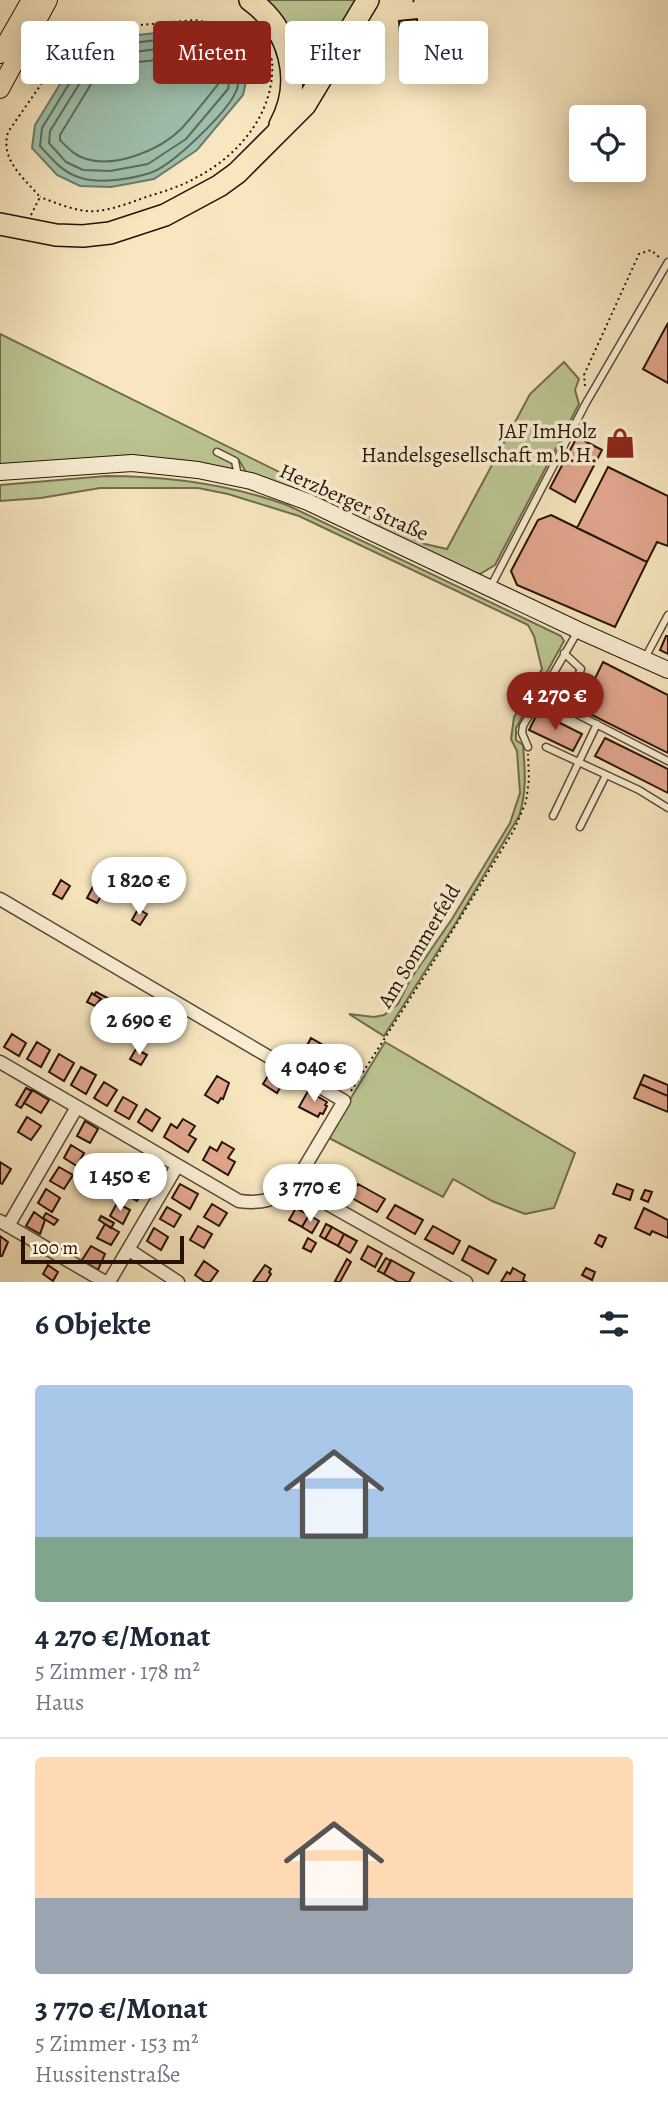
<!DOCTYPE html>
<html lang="de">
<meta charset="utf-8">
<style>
body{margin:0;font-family:Alegreya,serif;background:#f6f6f7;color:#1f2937;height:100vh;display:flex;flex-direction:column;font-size:26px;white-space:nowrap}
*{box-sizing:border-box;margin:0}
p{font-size:23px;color:#747a83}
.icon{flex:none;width:38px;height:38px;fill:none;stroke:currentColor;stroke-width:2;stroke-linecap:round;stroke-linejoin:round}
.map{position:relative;height:1282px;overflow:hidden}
.panel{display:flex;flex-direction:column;background:#fff;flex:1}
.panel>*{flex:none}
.hud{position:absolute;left:21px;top:21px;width:626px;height:63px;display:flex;gap:14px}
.buttons{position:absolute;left:569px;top:105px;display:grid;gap:14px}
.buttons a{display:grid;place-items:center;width:77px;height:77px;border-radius:7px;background:#fff;box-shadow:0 4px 18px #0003;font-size:35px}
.scale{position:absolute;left:21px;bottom:18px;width:163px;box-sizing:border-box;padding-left:7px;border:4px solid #261304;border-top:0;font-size:19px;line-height:24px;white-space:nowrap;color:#261304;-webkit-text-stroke:5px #faefd5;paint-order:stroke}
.price{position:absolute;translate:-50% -60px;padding:0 16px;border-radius:24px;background:#fff;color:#222;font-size:23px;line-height:46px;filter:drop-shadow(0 2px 4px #0008)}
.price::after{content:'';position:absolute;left:50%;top:42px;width:21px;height:16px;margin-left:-10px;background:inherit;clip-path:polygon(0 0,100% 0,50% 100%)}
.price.current{background:#8f2418;color:#fff}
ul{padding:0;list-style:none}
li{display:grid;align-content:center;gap:14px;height:371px;padding:0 35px}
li+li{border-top:2px solid #e0e1e3}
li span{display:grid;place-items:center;height:217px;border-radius:7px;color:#555}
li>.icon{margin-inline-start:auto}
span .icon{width:126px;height:126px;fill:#fffc;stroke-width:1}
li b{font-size:30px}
h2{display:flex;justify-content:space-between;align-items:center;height:84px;padding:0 35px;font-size:30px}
.pill{padding:0 24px;border-radius:7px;background:#fff;box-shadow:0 4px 18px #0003;font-size:24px;line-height:63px}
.pill.current{background:#8f2418;color:#fff}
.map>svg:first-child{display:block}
</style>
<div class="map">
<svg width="668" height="1282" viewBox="0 0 668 1282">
<rect width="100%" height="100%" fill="#f7e6bf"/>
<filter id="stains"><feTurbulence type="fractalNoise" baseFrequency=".00286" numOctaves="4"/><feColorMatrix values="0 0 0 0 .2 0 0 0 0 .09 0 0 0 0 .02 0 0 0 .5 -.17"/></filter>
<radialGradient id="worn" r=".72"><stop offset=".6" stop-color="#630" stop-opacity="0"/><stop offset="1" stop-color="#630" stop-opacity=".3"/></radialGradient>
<path fill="#bcc592" stroke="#716c4b" stroke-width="2" d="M259,0H362L314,84L294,100Z
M0,334L425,544L447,549L530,394L564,362L579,379L575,390L579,404L495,565L480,574L469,572L247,474L239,460L217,450L234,464L233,470L0,466Z
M106,476C169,476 228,484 287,505L561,636L564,641L516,728V740L523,745C525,770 527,792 519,816L457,921L384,1036L349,1014L374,1017L384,1015L398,1004L410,980L452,919L510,823L520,793L517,751L511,739L514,717L542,669L534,636L528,625L299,516L228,494L198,488H100L41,498L0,501V485Z
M385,1042L575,1153L554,1208L525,1214L492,1201L453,1179L443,1197L327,1137Z"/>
<path fill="#9ec0ad" stroke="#6e7b69" stroke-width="2" d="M157,33L205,34L236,51L247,77L243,95L197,150L154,179L111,187L80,186L57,175L32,148L35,125L87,40Z"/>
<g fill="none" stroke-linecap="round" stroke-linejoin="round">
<path stroke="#626a58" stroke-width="2" d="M157,40C182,41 208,38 229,55C238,62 240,79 237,89C230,110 172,166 150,173C131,179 100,184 81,178C63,173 52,159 40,146L42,128L91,48Z
M157,49L201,50L224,62L230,77L228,89L186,139L148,164L110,171L83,170L66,162L49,143L50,131L96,57Z
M157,60L198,61L216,70L219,83C207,98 194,115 181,129C160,150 116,168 86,159C75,156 68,148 60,140V135L102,66Z"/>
</g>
<path fill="#e3a790" stroke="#261304" stroke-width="2" d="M417,19L418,30L400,33L399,21Z
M668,323V383L643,369Z
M577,437L602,450L575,502L550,488Z
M608,467L668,496V546L657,542L647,562L577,528Z
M551,515L647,562L615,627L517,585L511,571L538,520Z
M666,636H668V654L660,650Z
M603,662L668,695V753L580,709Z
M538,712L582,734L573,751L529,730Z
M605,738L668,769V793L595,756Z
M61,880L70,886L62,899L53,894Z
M94,885L104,891L97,903L87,898Z
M138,909L147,914L140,925L132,920Z
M96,992L113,1001L108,1011L97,1005L101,999L94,995Z
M92,993L101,999L95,1006L87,1002Z
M12,1034L26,1043L19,1056L4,1047Z
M311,1038L323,1045L314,1062L302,1055Z
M37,1042L50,1050L41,1067L27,1059Z
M136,1049L147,1055L141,1065L130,1059Z
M59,1054L74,1063L64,1081L49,1072Z
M329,1055L345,1065L334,1084L318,1074Z
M81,1067L96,1075L86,1094L71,1085Z
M271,1071L285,1079L277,1093L263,1084Z
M644,1075L668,1085V1096L640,1084Z
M217,1076L229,1083L223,1099L221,1098L218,1103L205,1095Z
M104,1082L117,1090L107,1106L94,1098Z
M640,1084L668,1096V1112L634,1098Z
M26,1088L32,1091L21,1108L16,1105Z
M32,1090L49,1100L41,1113L24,1103Z
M308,1091L327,1102L325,1105L327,1106L323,1114L320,1113L318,1117L299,1107Z
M123,1097L137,1105L129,1119L115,1111Z
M146,1109L160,1118L152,1131L138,1122Z
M27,1117L41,1126L31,1140L18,1132Z
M183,1119L195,1126L189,1135L196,1139L188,1152L164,1137L171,1124L177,1128Z
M85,1121L98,1129L90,1143L77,1136Z
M222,1142L234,1149L228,1158L235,1162L228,1175L203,1160L210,1147L217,1151Z
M71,1145L84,1153L77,1166L64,1158Z
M142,1154L159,1163L150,1178L136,1170L141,1162L138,1160Z
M0,1162L11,1169L2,1184L0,1183Z
M323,1166L346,1179L338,1192L315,1179Z
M59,1167L73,1175L64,1189L50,1181Z
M130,1179L145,1187L137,1201L123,1193Z
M180,1184L198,1194L190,1209L172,1198Z
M358,1184L385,1199L377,1212L350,1197Z
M617,1184L633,1190L630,1200L613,1194Z
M46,1189L60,1198L52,1212L38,1203Z
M645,1190L652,1192L648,1202L641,1199Z
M117,1203L130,1210L123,1224L110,1216Z
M212,1204L227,1213L219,1226L204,1217Z
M395,1205L423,1220L415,1234L387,1218Z
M167,1207L181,1215L174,1227L160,1219Z
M296,1208L309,1215L302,1227L289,1220Z
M644,1208L668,1220V1238L652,1231L650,1235L635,1228Z
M34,1212L45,1220L40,1234L26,1226Z
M46,1213L58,1220L54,1225L43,1218Z
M309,1215L319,1221L312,1233L302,1227Z
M101,1216L114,1223L111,1228L99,1220Z
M105,1224L119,1232L111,1245L97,1238Z
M326,1224L332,1227L325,1239L320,1236Z
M198,1226L212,1234L204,1248L190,1240Z
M433,1226L460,1241L453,1254L425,1239Z
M332,1227L344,1234L338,1246L325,1239Z
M154,1228L168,1237L161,1250L147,1241Z
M344,1234L357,1241L350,1253L338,1246Z
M599,1235L606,1238L602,1247L595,1243Z
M0,1236L8,1242L2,1256H0Z
M308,1238L316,1243L311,1252L303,1248Z
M91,1246L105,1254L98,1270L82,1260Z
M368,1246L382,1254L375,1267L361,1259Z
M469,1246L496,1260L488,1274L462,1260Z
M386,1258L391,1261L384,1274L378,1271Z
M347,1259L351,1262L340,1282H337L335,1281Z
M391,1260L414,1273L409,1282H398L384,1274Z
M204,1261L218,1271L210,1282H205L195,1275Z
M48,1265L58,1272L53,1281L43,1274Z
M265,1265L271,1269L269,1272L271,1274L266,1282H253Z
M513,1268L525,1275L523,1280L526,1282H501L507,1272L510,1274Z
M586,1268L595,1272L592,1280L582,1275Z"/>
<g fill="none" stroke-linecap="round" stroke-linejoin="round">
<defs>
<path id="service" d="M217,452L235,461L238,476
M491,586L586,403L668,262
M564,653L581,669L563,707L668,761
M645,658L668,615
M528,747L522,733L523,726L578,631
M546,747L639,790L668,808
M553,816L597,724
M580,827L606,775"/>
<path id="minor" d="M0,899L344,1101L294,1185C277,1200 261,1204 239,1201L0,1062
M294,1185L466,1282
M0,1221L105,1282
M8,1226L77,1107
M129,1250L178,1282
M109,1282L177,1166"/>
<path id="secondary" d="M0,472L132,463L198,470L251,481L308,502L578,630L668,670"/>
<path id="primary" d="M0,54L31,0
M0,89L48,0"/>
<path id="motorway" d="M250,0C290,29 304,81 280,125
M0,224L56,235L83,236L110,233L165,215L219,186L237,173L305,105L368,0"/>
</defs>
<use href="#service" stroke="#5a4833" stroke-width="9"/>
<use href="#minor" stroke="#5a4833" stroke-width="15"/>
<use href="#secondary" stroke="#261304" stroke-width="18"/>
<use href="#primary" stroke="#261304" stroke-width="20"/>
<use href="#motorway" stroke="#261304" stroke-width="24"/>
<path stroke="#261304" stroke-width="2" stroke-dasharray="2 3.5" stroke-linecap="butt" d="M413,2L414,0
M31,215L40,197C23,177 0,160 8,132L67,47L77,36L87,30L195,20L233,27L247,34L272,60C276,109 242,153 199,176C184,185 166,191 149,196C132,202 115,209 97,211C79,213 56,203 40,197
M585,386L584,375L639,254L651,250L660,258
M351,1091L429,969L514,830L526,802L529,779L528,754"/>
<use href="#service" stroke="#faefd5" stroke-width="6"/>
<use href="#minor" stroke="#faefd5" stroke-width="12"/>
<use href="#secondary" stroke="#faefd5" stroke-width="16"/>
<use href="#primary" stroke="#f7e6bf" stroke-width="18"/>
<use href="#motorway" stroke="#f7e6bf" stroke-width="21"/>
</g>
<defs>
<symbol id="shop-bare" viewBox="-9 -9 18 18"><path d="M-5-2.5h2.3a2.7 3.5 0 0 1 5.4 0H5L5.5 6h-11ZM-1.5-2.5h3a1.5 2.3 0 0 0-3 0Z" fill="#8f2418" stroke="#faefd5" stroke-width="2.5" paint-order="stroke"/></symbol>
</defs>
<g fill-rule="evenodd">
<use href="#shop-bare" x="598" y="421" width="44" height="44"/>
</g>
<g text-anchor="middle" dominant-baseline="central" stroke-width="7" stroke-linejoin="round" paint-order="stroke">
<g font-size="21" fill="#261304" stroke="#faefd5" text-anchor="end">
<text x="597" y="431">JAF ImHolz<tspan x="597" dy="24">Handelsgesellschaft m.b.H.</tspan></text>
</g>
<g font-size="21" fill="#261304" stroke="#faefd5">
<text transform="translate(354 502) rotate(24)">Herzberger Straße</text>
<text transform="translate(419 946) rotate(-59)">Am Sommerfeld</text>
</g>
</g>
<rect width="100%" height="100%" filter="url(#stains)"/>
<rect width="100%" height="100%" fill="url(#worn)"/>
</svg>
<div class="buttons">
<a><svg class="icon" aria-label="locate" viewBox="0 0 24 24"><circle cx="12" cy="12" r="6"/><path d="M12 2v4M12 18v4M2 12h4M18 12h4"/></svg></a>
</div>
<div class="scale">100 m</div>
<b class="price current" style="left:555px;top:732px">4 270 €</b>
<b class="price" style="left:139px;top:917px">1 820 €</b>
<b class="price" style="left:139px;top:1057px">2 690 €</b>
<b class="price" style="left:314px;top:1104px">4 040 €</b>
<b class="price" style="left:120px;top:1213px">1 450 €</b>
<b class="price" style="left:310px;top:1224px">3 770 €</b>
<div class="hud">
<a class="pill">Kaufen</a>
<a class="pill current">Mieten</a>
<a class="pill">Filter</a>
<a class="pill">Neu</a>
</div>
</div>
<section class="panel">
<h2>6 Objekte<svg class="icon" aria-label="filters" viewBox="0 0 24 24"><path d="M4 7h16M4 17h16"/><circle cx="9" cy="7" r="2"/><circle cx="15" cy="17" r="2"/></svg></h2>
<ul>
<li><span style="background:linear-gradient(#a9c7e8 70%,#7fa58c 0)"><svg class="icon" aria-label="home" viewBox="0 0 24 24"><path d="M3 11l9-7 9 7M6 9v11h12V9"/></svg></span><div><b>4 270 €/Monat</b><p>5 Zimmer · 178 m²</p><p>Haus</p></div></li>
<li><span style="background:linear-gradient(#ffd9b3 65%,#9aa5b1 0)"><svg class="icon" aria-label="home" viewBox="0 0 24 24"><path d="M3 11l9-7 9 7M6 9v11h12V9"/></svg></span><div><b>3 770 €/Monat</b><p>5 Zimmer · 153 m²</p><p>Hussitenstraße</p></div></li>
</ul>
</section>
